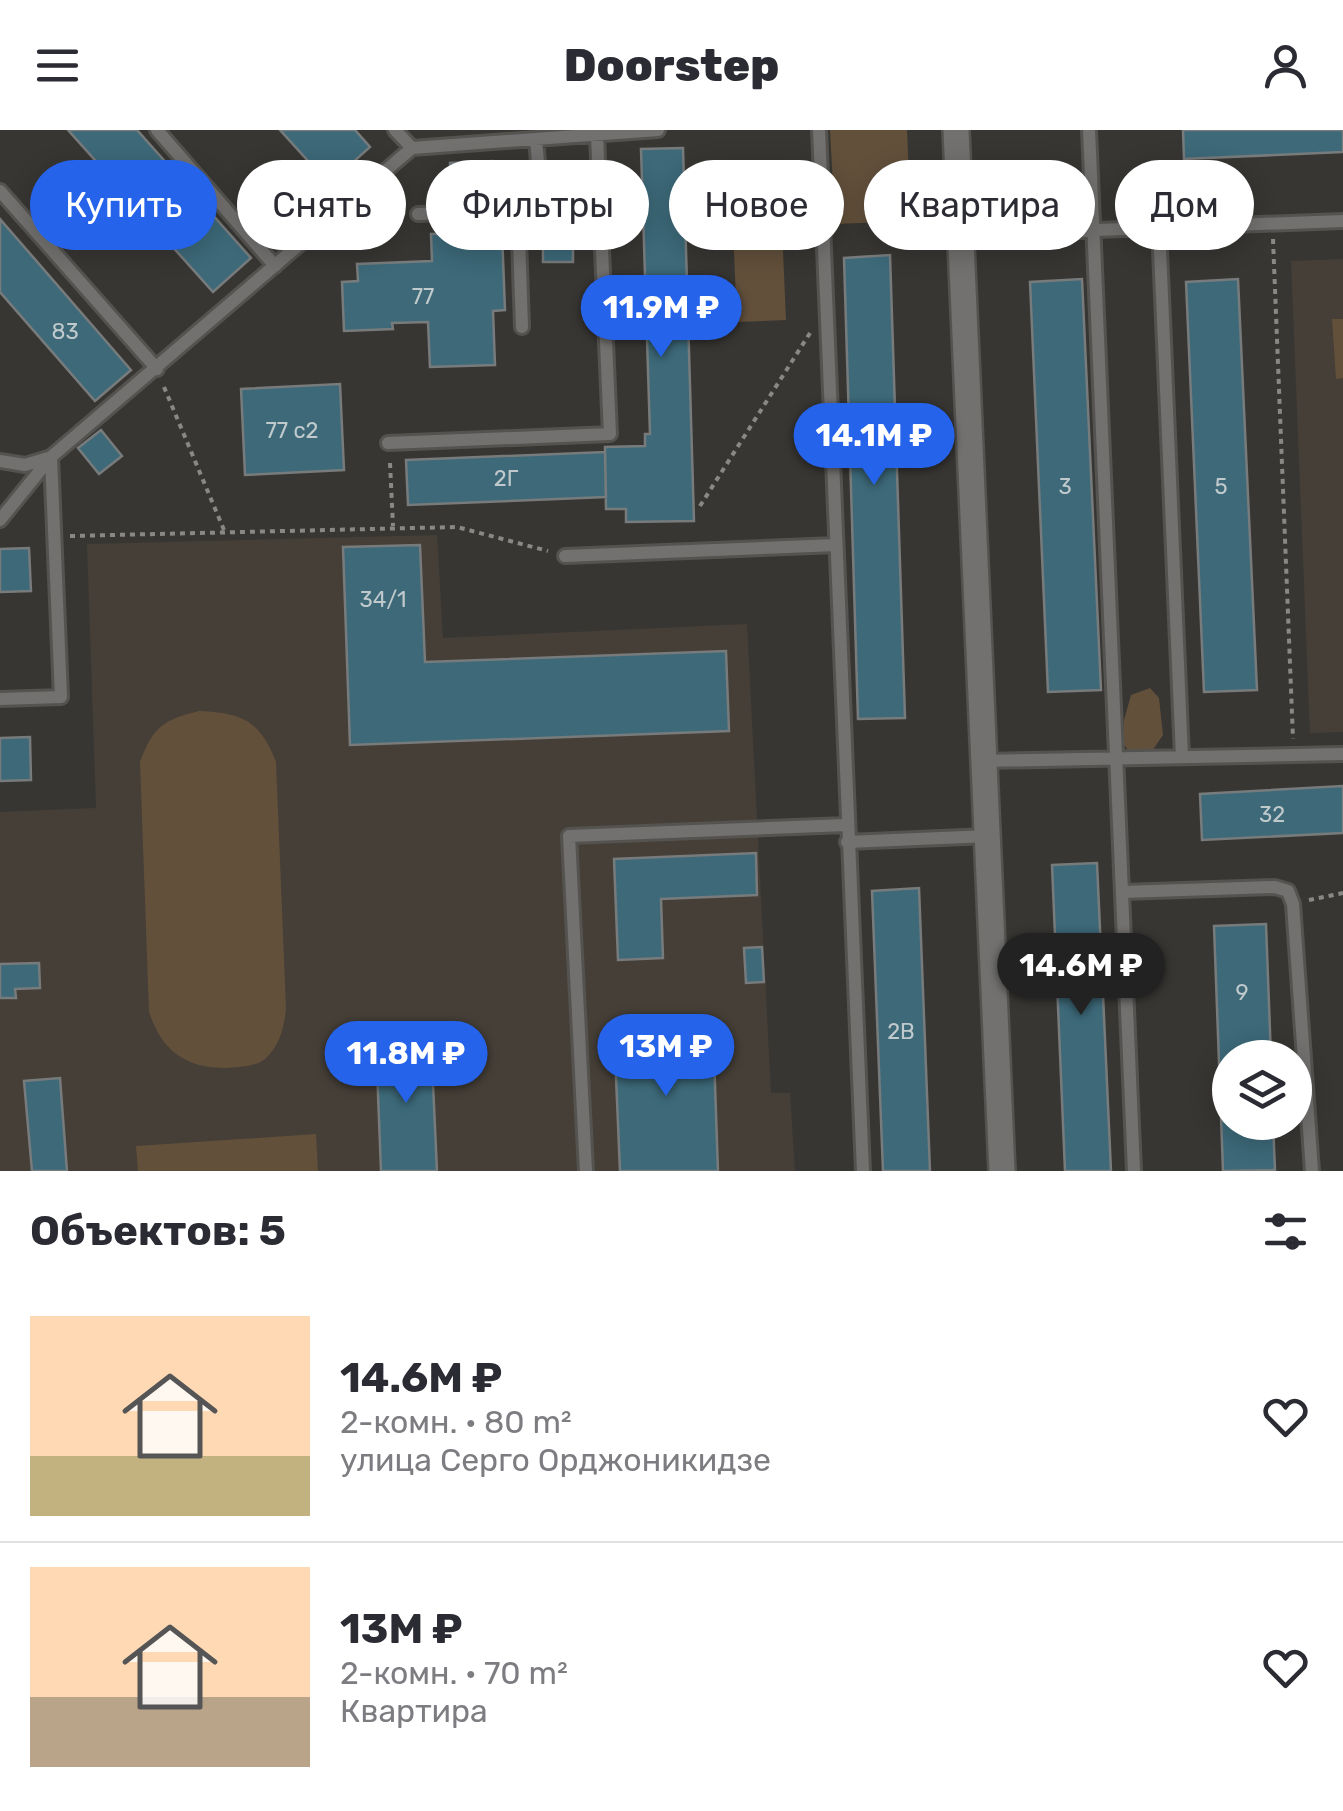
<!DOCTYPE html>
<html lang="ru">
<meta charset="utf-8">
<style>
body{margin:0;font-family:Rubik,sans-serif;background:#f7f7f7;color:#2b2b33;height:100vh;display:flex;flex-direction:column;font-size:38px;white-space:nowrap}
*{box-sizing:border-box;margin:0}
p{font-size:32px;color:#7c7c81}
.icon{flex:none;width:55px;height:55px;fill:none;stroke:currentColor;stroke-width:2;stroke-linecap:round;stroke-linejoin:round}
.map{position:relative;height:1041px;overflow:hidden}
.details{display:flex;flex-direction:column;background:#fff;flex:1}
.details>*{flex:none}
.banner{position:absolute;left:30px;top:30px;width:1285px;height:90px;display:flex;gap:20px}
.buttons{position:absolute;left:1212px;top:910px;display:grid;gap:20px}
.buttons a{display:grid;place-items:center;width:100px;height:100px;border-radius:50%;background:#fff;box-shadow:0 5px 25px #0003;font-size:50px}
.price{position:absolute;translate:-50% -85px;padding:0 22px;border-radius:35px;background:#2563eb;color:#fff;font-size:32px;line-height:65px;filter:drop-shadow(0 2px 5px #0008)}
.price::after{content:'';position:absolute;left:50%;top:60px;width:30px;height:22px;margin-left:-15px;background:inherit;clip-path:polygon(0 0,100% 0,50% 100%)}
.price.current{background:#222;color:#fff}
ul{padding:0;list-style:none}
li{display:flex;align-items:center;gap:30px;height:250px;padding:0 30px}
li+li{border-top:2px solid #e1e1e2}
li span{display:grid;place-items:center;flex:none;width:280px;height:200px;border-radius:0px;color:#555}
li>.icon{margin-inline-start:auto}
span .icon{width:120px;height:120px;fill:#fffc;stroke-width:1}
li b{font-size:42px}
h2{display:flex;justify-content:space-between;align-items:center;height:120px;padding:0 30px;font-size:42px}
.tag{padding:0 35px;border-radius:45px;background:#fff;box-shadow:0 5px 25px #0003;font-size:35px;line-height:90px}
.tag.current{background:#2563eb;color:#fff}
header{display:flex;justify-content:space-between;align-items:center;height:130px;padding:0 30px;background:#fff;font-size:45px;font-weight:800}
.map>svg:first-child{display:block}
</style>
<header><svg class="icon" aria-label="menu" viewBox="0 0 24 24"><path d="M4 6h16M4 12h16M4 18h16"/></svg>Doorstep<svg class="icon" aria-label="person" viewBox="0 0 24 24"><circle cx="12" cy="8" r="4"/><path d="M4 21q1-7 8-7t8 7"/></svg></header>
<div class="map">
<svg width="1343" height="1041" viewBox="0 0 1343 1041">
<rect width="100%" height="100%" fill="#383633"/>
<path fill="#453f37" d="M1343,129V602L1310,603L1291,131Z
M437,405L443,508L747,494L771,963H790L795,1041H0V682L96,678L87,414Z"/>
<path fill="#62503b" d="M830,0H907L911,91L835,94Z
M780,51L786,190L737,192L731,53Z
M1332,189H1343V248L1336,249Z
M1150,558L1159,568L1163,605L1152,621L1130,622L1123,614L1124,590L1131,565Z
M199,581C242,583 260,590 276,632L286,879C284,897 280,916 265,929C255,937 238,937 226,938C185,938 162,921 149,882L140,632C153,597 163,590 199,581Z
M316,1004L318,1041H138L136,1016Z"/>
<path fill="#3d6979" stroke="#777b7c" stroke-width="2.5" d="M68,0H137L251,128L213,162Z
M280,0H355L370,17L329,54Z
M1183,0H1343V22L1184,29Z
M683,18L694,391L626,392V379H606L605,317L645,316V304H650L641,19Z
M493,31L494,56L451,58L450,33Z
M0,89L131,240L95,271L0,162Z
M502,102L505,180L493,181L495,235L430,237L428,192L392,193L393,199L344,201L342,152L358,151L357,134L432,131L431,104Z
M543,110H573V132H543Z
M890,125L905,588L858,589L844,128Z
M1082,149L1101,560L1048,562L1030,152Z
M1238,149L1257,560L1204,562L1186,152Z
M340,254L344,340L245,345L241,259Z
M101,300L122,326L99,344L78,318Z
M605,322L606,367L408,375L406,330Z
M420,415L425,532L726,521L729,601L350,615L343,417Z
M29,418L31,461L0,462V419Z
M30,607L31,650L0,651V608Z
M1343,656V703L1202,710L1200,664Z
M756,723L757,765L661,769L663,828L618,830L614,729Z
M1097,733L1111,1041H1065L1052,735Z
M919,758L930,1041H883L872,761Z
M1266,794L1271,928H1230V992H1273L1275,1040L1223,1041L1214,796Z
M762,817L764,852L746,853L744,818Z
M39,833L40,858L15,859L16,868H0V834Z
M713,896L718,1041H620L614,900Z
M431,910L437,1041H381L376,913Z
M60,948L67,1041H32L24,951Z"/>
<g fill="none" stroke-linecap="round" stroke-linejoin="round">
<defs>
<path id="lane" d="M157,0L275,136
M395,0L412,18
M819,0L863,1041
M1089,0L1134,1041
M0,61L157,239
M418,84L518,80
M1159,97L1182,627
M960,105L1343,91
M522,197L518,80L539,44L536,9
M388,313L610,304L597,5
M0,331L25,335L48,328
M0,390L51,327L412,18L658,0
M565,426L836,415
M0,569L61,567L51,327
M984,631L1343,624
M847,712L988,706
M1123,762L1275,757L1288,761L1293,774L1312,1041
M586,1041L569,706L846,695"/>
<path id="street" d="M956,0L1002,1041"/>
</defs>
<use href="#lane" stroke="#555350" stroke-width="18"/>
<use href="#street" stroke="#555350" stroke-width="30"/>
<path stroke="#8a8886" stroke-width="4" stroke-dasharray="5 5" stroke-linecap="butt" d="M980,45L995,44
M1273,109L1293,609
M164,257L224,400
M390,333L393,396
M700,376L810,203
M70,406L457,397L548,421
M1309,770L1343,763"/>
<use href="#lane" stroke="#727170" stroke-width="12"/>
<use href="#street" stroke="#727170" stroke-width="25"/>
</g>
<g text-anchor="middle" dominant-baseline="central" stroke-width="8" stroke-linejoin="round" paint-order="stroke">
<g font-size="22" fill="#c0c9cc">
<text x="423" y="166">77</text>
<text x="65" y="201">83</text>
<text x="292" y="300">77 с2</text>
<text x="506" y="348">2Г</text>
<text x="1065" y="356">3</text>
<text x="1221" y="356">5</text>
<text x="383" y="469">34/1</text>
<text x="1272" y="684">32</text>
<text x="1242" y="862">9</text>
<text x="901" y="901">2В</text>
</g>
</g>
</svg>
<div class="buttons">
<a><svg class="icon" aria-label="layers" viewBox="0 0 24 24"><path d="M12 4l9 5-9 5-9-5zM3 14l9 5 9-5"/></svg></a>
</div>
<b class="price" style="left:661px;top:230px">11.9M ₽</b>
<b class="price" style="left:874px;top:358px">14.1M ₽</b>
<b class="price current" style="left:1081px;top:888px">14.6M ₽</b>
<b class="price" style="left:666px;top:969px">13M ₽</b>
<b class="price" style="left:406px;top:976px">11.8M ₽</b>
<div class="banner">
<a class="tag current">Купить</a>
<a class="tag">Снять</a>
<a class="tag">Фильтры</a>
<a class="tag">Новое</a>
<a class="tag">Квартира</a>
<a class="tag">Дом</a>
</div>
</div>
<section class="details">
<h2>Объектов: 5<svg class="icon" aria-label="filters" viewBox="0 0 24 24"><path d="M4 7h16M4 17h16"/><circle cx="9" cy="7" r="2"/><circle cx="15" cy="17" r="2"/></svg></h2>
<ul>
<li><span style="background:linear-gradient(#ffd9b3 70%,#c2b280 0)"><svg class="icon" aria-label="home" viewBox="0 0 24 24"><path d="M3 11l9-7 9 7M6 9v11h12V9"/></svg></span><div><b>14.6M ₽</b><p>2-комн. · 80 m²</p><p>улица Серго Орджоникидзе</p></div><svg class="icon" aria-label="heart" viewBox="0 0 24 24"><path d="M12 20l-8-8c-3-5 5-10 8-4 3-6 11-1 8 4z"/></svg></li>
<li><span style="background:linear-gradient(#ffd9b3 65%,#b9a48a 0)"><svg class="icon" aria-label="home" viewBox="0 0 24 24"><path d="M3 11l9-7 9 7M6 9v11h12V9"/></svg></span><div><b>13M ₽</b><p>2-комн. · 70 m²</p><p>Квартира</p></div><svg class="icon" aria-label="heart" viewBox="0 0 24 24"><path d="M12 20l-8-8c-3-5 5-10 8-4 3-6 11-1 8 4z"/></svg></li>
</ul>
</section>
